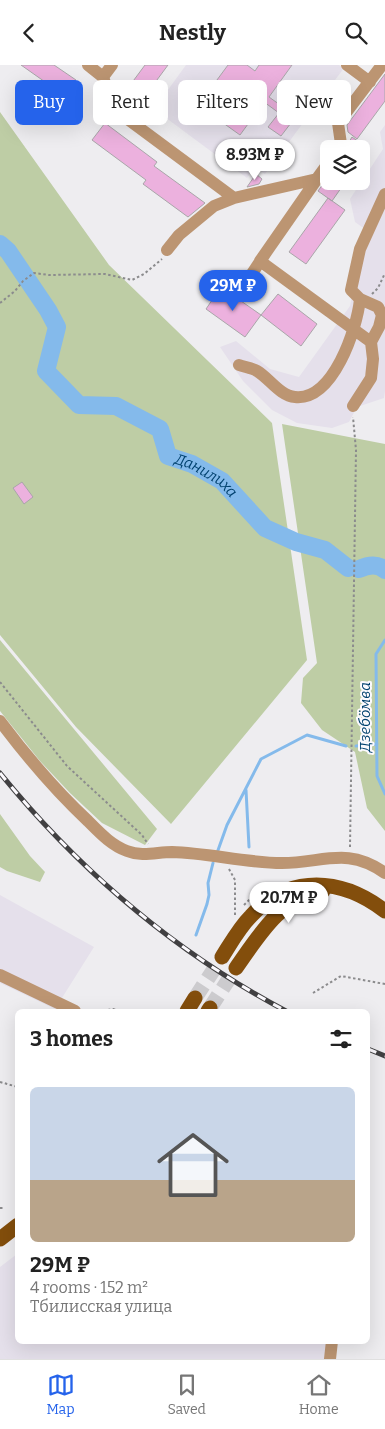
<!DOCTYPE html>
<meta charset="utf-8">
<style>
body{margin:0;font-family:Bitter,serif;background:#f2f2f2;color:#222;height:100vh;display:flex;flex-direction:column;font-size:19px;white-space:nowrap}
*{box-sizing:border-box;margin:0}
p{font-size:16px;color:#767676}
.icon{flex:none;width:28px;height:28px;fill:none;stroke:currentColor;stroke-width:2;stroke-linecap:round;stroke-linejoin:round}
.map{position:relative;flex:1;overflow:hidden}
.sheet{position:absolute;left:15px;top:944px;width:355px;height:335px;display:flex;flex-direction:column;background:#fff;border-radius:8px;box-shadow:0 5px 20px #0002}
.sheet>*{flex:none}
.banner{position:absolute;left:15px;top:15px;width:355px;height:45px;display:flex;gap:10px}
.controls{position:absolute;left:320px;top:75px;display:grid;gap:10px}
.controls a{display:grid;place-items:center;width:50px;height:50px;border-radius:8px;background:#fff;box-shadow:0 5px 20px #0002;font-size:25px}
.price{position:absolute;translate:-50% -42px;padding:0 11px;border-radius:18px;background:#fff;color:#222;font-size:16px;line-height:32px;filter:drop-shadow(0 1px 2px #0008)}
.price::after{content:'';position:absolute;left:50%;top:30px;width:15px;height:11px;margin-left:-8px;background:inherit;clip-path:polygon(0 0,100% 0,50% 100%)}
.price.selected{background:#2563eb;color:#fff}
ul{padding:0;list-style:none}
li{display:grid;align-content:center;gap:10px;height:265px;padding:0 15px}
li span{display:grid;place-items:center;height:155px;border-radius:8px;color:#555}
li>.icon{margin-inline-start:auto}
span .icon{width:90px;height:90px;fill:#fffc;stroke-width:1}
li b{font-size:21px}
h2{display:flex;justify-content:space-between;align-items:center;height:60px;padding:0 15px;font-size:21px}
.pill{padding:0 18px;border-radius:8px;background:#fff;box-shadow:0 5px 20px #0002;font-size:18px;line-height:45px}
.pill.selected{background:#2563eb;color:#fff}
header{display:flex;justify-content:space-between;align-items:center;height:65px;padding:0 15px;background:#fff;font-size:22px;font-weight:700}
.menu{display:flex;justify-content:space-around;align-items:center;height:70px;border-top:1px solid #e0e0e0;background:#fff;font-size:14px;color:#767676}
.menu a{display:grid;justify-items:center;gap:2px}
.menu .selected{color:#2563eb}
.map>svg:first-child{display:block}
</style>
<header><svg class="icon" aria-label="back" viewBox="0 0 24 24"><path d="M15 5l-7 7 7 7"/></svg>Nestly<svg class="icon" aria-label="search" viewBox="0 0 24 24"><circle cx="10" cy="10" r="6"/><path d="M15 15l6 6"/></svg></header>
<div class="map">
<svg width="385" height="1294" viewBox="0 0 385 1294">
<rect width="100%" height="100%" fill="#eeedf0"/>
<path fill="#e5e0eb" d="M186,0H339L344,3L265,109L255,102L247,113L154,44Z
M385,60V326L384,333L357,342L349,357L332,363L297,358L272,345L243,316L220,282L236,276L270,304L299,312L350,241L360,191L369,167L355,157L350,134L383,84L380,67Z
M0,830L94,882L55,944L0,918Z
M17,1189L18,1276H330L333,1294H0V1202Z"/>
<path fill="#becda5" d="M0,47L109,200L272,358L307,595L171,759L76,662L0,570Z
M282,359L385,379V766L367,743L355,687L322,665L301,638L303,613L317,598Z
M0,575L157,764L145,780L102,758L70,728L40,696L0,646Z
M0,749L30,791L45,807L40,817L7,806L0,802Z"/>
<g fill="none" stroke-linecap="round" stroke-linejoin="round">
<path stroke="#84baeb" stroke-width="3" d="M385,575L376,589L377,711L385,729
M356,681L377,679
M246,725L249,782
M217,788L227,760L261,694L307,670L346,681
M196,870L207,839L209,830L208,818L213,798"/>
<g stroke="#84baeb" stroke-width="18">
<path id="s1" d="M0,179L8,186L48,245L57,262L46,306L79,340L116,341L160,364L168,391L192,399L222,416L265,463L296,477L325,485L348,503"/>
<path d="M359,504C368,500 377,498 385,505"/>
</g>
</g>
<path fill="#ecb1de" stroke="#a9a6a9" d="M21,0H54L76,15L65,31Z
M145,0H168L140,38L125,27Z
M228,0H247L255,6L259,0H292L269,32L283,42L285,38L286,48L294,54L281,71L268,62L279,48L264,37L240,70L219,55L234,34L214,19Z
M385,9V36L357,74L348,67L347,60Z
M105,58L157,97L154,101L205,138L188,152L143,119L146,115L92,75Z
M352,72L369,84H348L349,77Z
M256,109L262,114L259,119L247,122Z
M329,111V116H346L332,136L318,126Z
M328,133L345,145L306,199L289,187Z
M221,222L261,250L245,272L206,244Z
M278,229L317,259L301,281L261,250Z
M22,417L33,432L24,439L13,423Z"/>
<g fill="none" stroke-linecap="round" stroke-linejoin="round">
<path stroke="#cccbce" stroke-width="15" stroke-dasharray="15 8" stroke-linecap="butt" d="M195,933L222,892
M210,943L236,903"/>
<path stroke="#8b8b8d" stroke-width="2" stroke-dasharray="2.5 2.5" stroke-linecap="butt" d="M372,229L378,223L385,208
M0,238L15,226L23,216L34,208L49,210L105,209L132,215L144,209L162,194
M0,617L67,701L142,770L148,779
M350,782L356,385L353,352
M229,804L235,815V850
M244,840L255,829
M313,928L341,911L385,919
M103,946L113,944L120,946
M0,1017L18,1022
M0,1143H5"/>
<path stroke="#bc9572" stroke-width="12" d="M88,0L103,12L114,44L234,133L317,114L260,196L371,277
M347,0L370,17
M103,12L112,0
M338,84L341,79L338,58L382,0
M313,119L329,97
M167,185L179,170L214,141L234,133
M260,225L247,216L265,189
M239,300C244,302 252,303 257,306C269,313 280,331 295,332C333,336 357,264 360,234L351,225L360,184L385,129
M353,341L371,313L373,294L371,277L379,262L382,250L378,242L360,234
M0,656C27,692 56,726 88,756C100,768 111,780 127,786C142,792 157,787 172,787C209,788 246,798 282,798C323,798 347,781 385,808
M0,910L75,946
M330,1294L332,1276"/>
<path stroke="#834e0c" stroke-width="15" d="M222,892C231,878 239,863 251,851C290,808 342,813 385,846
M236,903C258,872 281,832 323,826
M187,946L195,933
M208,946L210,943
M0,1174L18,1160"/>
<defs>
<path id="rail" d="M0,708C79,805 175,887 286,946
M368,984L385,991"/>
</defs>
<use href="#rail" stroke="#414042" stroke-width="5"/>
<use href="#rail" stroke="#fcfafe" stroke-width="3" stroke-dasharray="9" stroke-linecap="butt"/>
</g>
<g text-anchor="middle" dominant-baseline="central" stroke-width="4" stroke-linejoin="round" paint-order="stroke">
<g font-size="15" font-style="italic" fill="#00416e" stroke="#fcfafe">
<text stroke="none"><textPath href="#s1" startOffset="352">Данилиха</textPath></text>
<text transform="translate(365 652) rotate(-90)">Дзебӧмва</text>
</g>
</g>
</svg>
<div class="controls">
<a><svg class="icon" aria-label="layers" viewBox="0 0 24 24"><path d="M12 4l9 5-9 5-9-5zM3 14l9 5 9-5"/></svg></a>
</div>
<b class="price" style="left:255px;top:116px">8.93M ₽</b>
<b class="price selected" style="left:233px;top:247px">29M ₽</b>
<b class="price" style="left:289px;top:859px">20.7M ₽</b>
<div class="banner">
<a class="pill selected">Buy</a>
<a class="pill">Rent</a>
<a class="pill">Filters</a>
<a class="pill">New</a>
</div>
<section class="sheet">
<h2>3 homes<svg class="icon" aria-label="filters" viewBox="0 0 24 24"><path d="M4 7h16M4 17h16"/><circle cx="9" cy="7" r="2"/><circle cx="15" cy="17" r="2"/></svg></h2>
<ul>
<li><span style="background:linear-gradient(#c9d6e8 60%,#b9a48a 0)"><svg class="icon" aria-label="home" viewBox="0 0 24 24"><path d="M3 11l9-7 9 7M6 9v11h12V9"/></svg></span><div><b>29M ₽</b><p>4 rooms · 152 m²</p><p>Тбилисская улица</p></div></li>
</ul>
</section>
</div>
<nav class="menu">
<a class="selected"><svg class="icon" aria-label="map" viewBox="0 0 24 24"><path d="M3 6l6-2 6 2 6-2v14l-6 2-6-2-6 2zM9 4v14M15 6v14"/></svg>Map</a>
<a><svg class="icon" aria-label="saved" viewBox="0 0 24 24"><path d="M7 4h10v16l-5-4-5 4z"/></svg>Saved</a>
<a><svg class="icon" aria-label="home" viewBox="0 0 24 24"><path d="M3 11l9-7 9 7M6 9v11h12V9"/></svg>Home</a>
</nav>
